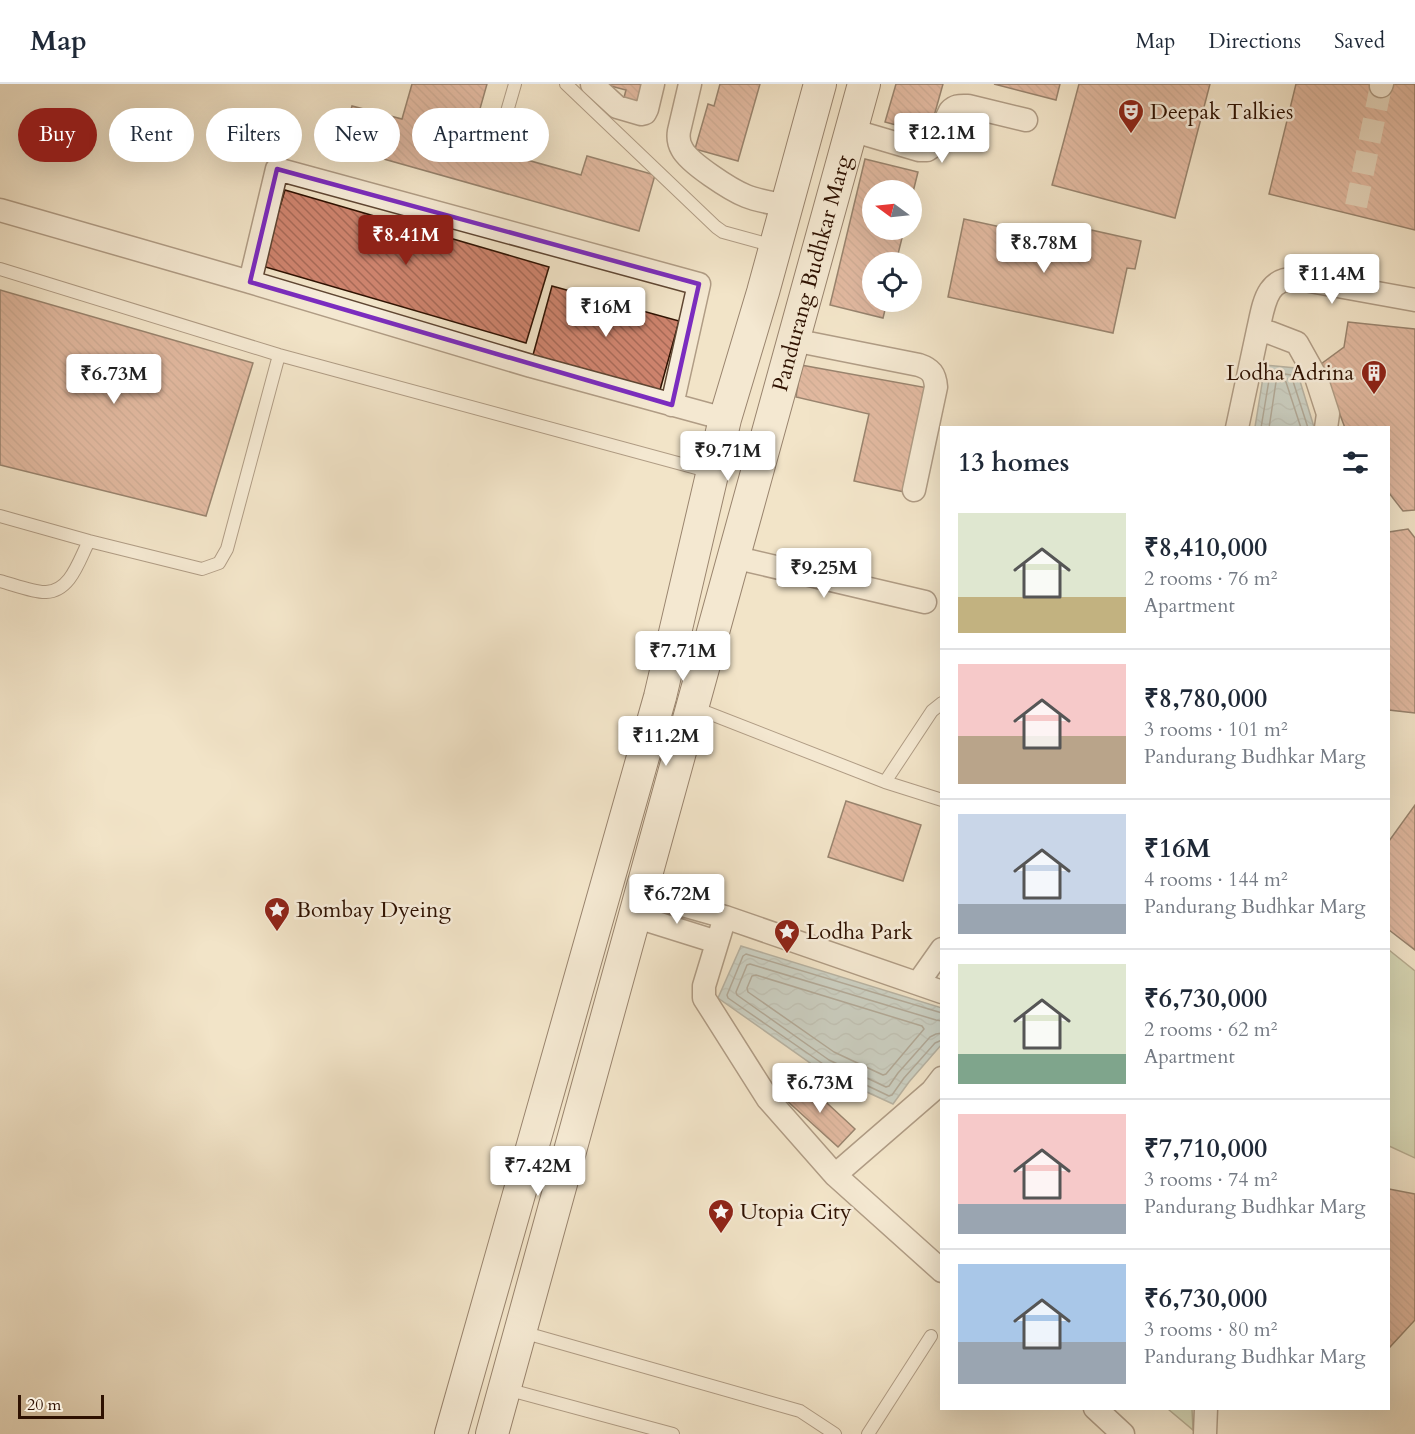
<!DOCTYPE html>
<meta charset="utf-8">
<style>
body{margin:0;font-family:Cardo,serif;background:#f2f2f3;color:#1f2937;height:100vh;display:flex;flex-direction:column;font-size:22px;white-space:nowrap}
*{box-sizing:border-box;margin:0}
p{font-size:20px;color:#747a83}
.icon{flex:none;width:33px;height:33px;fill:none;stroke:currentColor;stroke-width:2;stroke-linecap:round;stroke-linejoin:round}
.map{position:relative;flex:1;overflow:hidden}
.details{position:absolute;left:940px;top:342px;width:450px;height:984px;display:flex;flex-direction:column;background:#fff;border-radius:0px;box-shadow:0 6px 24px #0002}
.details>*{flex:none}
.guide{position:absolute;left:18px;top:24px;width:570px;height:54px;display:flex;gap:12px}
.needle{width:39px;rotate:285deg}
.buttons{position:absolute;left:862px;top:96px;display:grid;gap:12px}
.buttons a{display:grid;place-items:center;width:60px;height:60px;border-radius:50%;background:#fff;box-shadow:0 6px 24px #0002;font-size:30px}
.scale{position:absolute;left:18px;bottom:15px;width:86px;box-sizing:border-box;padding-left:6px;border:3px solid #2e1101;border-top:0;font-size:16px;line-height:21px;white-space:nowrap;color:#2e1101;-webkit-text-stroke:4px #f7eddb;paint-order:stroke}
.price{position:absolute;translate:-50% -51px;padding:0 14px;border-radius:6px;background:#fff;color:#222;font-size:20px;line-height:39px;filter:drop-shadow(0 2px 3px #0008)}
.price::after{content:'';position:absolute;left:50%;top:36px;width:18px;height:14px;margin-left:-9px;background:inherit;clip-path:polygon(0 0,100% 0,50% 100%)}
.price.on{background:#8f2418;color:#fff}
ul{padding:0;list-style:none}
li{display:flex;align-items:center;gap:18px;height:150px;padding:0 18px}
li+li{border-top:2px solid #e0e1e3}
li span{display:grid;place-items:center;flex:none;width:168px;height:120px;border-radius:0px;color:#555}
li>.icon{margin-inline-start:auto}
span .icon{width:72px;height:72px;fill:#fffc;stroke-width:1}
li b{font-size:26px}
h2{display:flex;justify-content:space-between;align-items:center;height:72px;padding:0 18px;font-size:26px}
.tag{padding:0 21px;border-radius:27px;background:#fff;box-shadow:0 6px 24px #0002;font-size:21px;line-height:54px}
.tag.on{background:#8f2418;color:#fff}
header{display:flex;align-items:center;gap:36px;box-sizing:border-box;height:84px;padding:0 30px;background:#fff;border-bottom:2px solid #e0e1e3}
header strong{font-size:28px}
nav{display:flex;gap:33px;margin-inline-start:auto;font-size:21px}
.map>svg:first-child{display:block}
</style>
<header>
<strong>Map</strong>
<nav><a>Map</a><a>Directions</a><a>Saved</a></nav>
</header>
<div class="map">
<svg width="1415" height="1350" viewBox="0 0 1415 1350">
<defs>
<pattern id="water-waves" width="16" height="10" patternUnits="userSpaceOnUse" patternTransform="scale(1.5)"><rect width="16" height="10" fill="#a0bcc1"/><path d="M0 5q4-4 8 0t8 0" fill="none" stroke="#8aa1a4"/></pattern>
<pattern id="building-back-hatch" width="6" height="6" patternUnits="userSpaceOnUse" patternTransform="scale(1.5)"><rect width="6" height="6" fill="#cd836d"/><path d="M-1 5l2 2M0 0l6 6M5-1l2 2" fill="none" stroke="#a76a57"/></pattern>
</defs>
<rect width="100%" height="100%" fill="#f2e4c8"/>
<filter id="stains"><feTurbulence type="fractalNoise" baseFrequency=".00333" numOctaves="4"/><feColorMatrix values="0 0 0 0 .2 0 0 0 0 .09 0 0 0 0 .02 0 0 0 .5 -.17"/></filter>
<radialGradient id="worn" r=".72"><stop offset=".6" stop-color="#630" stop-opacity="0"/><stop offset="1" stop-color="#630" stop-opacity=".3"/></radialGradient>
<path fill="#b7c599" stroke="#726b4d" stroke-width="1.5" d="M1389,866L1415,887V1074L1389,1062Z
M1168,1325H1192L1193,1346Z"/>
<path fill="url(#water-waves)" stroke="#727874" stroke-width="1.5" d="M1265,281L1296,284L1314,343H1255Z
M741,862L942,924V960L909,998L893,1020L823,988L718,914Z"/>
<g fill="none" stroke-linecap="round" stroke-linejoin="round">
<path stroke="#676661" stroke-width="1.5" d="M1261,344L1270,290L1273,288L1291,291L1308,344
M1269,344L1276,298L1279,296H1284L1286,298L1301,344
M756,891L922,942L924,945L886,990L883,991L834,968L748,908L747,904L752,892Z
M942,929L746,870L743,872L727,911L728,914L826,982L889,1012L892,1011L904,994L935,959L942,956
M942,937L936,936L750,880L747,881L736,908L737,911L829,976L886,1003L889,1002L898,989L930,953L936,950L942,949"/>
</g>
<path fill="url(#building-back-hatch)" stroke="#2e1101" stroke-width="1.5" d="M412,0H487L470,60L581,91L587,72L655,91L639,147L341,63L352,22L402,35Z
M603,0H649L643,26L622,21L626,6Z
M720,0H760L738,77L695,65L708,20L714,22Z
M896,0H943L929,50L885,38Z
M994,0H1060L1056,16Z
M1079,0H1210L1175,134L1052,101Z
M1296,0H1415V146L1269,110Z
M865,75L918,88L912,112V106H873V146H904L896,178H873V218H887L883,234L830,221Z
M285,106L549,183L526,259L262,182Z
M964,135L1088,162L1091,146L1141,157L1135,185L1127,184L1113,249L948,213Z
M552,202L679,237L660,306L533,271Z
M0,206L253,279L206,432L0,381Z
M1348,238L1415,245V426L1403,427L1389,409V344H1345L1321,280L1344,263Z
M801,281L928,304L909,409L854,397L869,330L796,313Z
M1408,445L1415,454V629L1389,626V448Z
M846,717L921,741L903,797L828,773Z
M1415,721V866L1389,846V757Z
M802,996L855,1045L838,1063L785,1015Z
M1389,1105L1415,1110V1236L1389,1264Z"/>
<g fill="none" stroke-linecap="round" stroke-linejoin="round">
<path stroke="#d5c4aa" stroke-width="22" stroke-dasharray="22 11" stroke-linecap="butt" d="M1356,122L1381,2"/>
<defs>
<path id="service" d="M566,0L716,143L723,148L774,162
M497,62L515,0
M0,185L279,271L711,388
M0,432L89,457L202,485L219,479L227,465L279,271
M0,497C12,500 35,509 46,508C71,507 79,476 89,457
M693,623L885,698L942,716
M885,698L932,627L942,619
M522,1248L800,1327L835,1350
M506,1305L673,1350
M868,1350L931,1252"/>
<path id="minor" d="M592,0L617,23L641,30L645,29L647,25L653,0
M690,0L679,47C678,53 679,60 682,65C689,79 731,106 746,112C758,117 773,119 787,122
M1381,2L1382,0
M851,46L919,66H927L933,62L950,27C956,21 960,22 968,22L1026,36
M0,126L250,198L531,282L725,335
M250,198L277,85L699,200L672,321
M1258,246C1264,220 1266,192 1299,195L1415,216
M793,256L919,281C931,285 935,290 936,303L914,406
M1237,344L1258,246L1271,249L1297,259L1316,293L1328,330L1326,344
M733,473L925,518
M640,809L725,833L942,908
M634,832L717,858
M725,833L704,902V914L768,1015L835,1091L942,1187
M918,899L942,865
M835,1091L932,1007L942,994
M1095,1324L1123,1350
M1205,1350L1206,1324"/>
<g id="secondary">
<path d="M451,1350L660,613L725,335L763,208L820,0"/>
<path id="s1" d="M492,1350L864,0"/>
</g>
</defs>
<use href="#service" stroke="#5f4633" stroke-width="14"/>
<use href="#minor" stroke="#5f4633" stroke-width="25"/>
<use href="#secondary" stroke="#2e1101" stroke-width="34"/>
<use href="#service" stroke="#f7eddb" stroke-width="12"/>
<use href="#minor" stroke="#f7eddb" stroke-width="22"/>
<use href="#secondary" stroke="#f7eddb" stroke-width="32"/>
</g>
<path d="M0 0H1415V1350H0ZM277,85L699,200L672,321L250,198Z" fill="#f2e4c8" fill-opacity=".55" fill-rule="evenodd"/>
<path fill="none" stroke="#7b2cbf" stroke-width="4.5" stroke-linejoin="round" d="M277,85L699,200L672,321L250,198Z"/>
<defs>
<symbol id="theatre-pin" viewBox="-11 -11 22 30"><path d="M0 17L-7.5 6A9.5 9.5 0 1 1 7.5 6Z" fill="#8f2418" stroke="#f7eddb"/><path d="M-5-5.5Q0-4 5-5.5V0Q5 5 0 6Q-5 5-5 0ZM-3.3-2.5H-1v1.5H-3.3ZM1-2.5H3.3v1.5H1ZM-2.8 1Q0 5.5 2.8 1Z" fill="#fff"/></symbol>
<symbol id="building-pin" viewBox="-11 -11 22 30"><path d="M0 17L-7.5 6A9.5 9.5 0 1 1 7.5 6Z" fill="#8f2418" stroke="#f7eddb"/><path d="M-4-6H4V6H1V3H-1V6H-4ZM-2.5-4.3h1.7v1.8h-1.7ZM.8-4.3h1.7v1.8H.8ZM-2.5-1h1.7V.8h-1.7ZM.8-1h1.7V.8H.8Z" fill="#fff"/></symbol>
<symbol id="sight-pin" viewBox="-11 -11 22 30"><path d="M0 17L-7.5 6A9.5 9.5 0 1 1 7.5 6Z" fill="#8f2418" stroke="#f7eddb"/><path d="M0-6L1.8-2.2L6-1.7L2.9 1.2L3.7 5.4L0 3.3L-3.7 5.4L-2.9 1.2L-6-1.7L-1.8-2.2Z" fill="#fff"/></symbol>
</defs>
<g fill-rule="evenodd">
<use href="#theatre-pin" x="1116" y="13" width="30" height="40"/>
<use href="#building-pin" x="1359" y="274" width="30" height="40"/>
<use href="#sight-pin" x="262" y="811" width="30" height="40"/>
<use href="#sight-pin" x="772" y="833" width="30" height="40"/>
<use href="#sight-pin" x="706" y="1113" width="30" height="40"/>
</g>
<g text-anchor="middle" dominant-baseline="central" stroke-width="5" stroke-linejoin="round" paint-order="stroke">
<g font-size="22" fill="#2e1101" stroke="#f7eddb" text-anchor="start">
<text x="1150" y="28">Deepak Talkies</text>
<text x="1354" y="289" text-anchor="end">Lodha Adrina</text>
<text x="296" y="826">Bombay Dyeing</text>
<text x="806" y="848">Lodha Park</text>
<text x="740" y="1128">Utopia City</text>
</g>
<g font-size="22" fill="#2e1101" stroke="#f7eddb">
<text stroke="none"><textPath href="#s1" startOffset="1204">Pandurang Budhkar Marg</textPath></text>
</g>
</g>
<rect width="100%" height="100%" filter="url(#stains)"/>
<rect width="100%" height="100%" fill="url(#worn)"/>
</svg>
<div class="buttons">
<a><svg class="needle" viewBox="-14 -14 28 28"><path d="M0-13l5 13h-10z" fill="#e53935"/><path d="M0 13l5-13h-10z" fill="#747a83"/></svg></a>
<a><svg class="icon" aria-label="locate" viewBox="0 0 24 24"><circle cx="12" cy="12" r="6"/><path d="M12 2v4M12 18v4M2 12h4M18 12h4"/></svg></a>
</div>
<div class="scale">20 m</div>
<b class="price" style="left:942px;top:80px">₹12.1M</b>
<b class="price on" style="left:406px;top:182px">₹8.41M</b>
<b class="price" style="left:1044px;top:190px">₹8.78M</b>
<b class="price" style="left:1332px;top:221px">₹11.4M</b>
<b class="price" style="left:606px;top:254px">₹16M</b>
<b class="price" style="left:114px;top:321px">₹6.73M</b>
<b class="price" style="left:728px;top:398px">₹9.71M</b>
<b class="price" style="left:824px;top:515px">₹9.25M</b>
<b class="price" style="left:683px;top:598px">₹7.71M</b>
<b class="price" style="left:666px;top:683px">₹11.2M</b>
<b class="price" style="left:677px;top:841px">₹6.72M</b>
<b class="price" style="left:820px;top:1030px">₹6.73M</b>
<b class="price" style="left:538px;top:1113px">₹7.42M</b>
<div class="guide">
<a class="tag on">Buy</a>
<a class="tag">Rent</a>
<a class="tag">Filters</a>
<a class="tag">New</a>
<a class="tag">Apartment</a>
</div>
<section class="details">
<h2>13 homes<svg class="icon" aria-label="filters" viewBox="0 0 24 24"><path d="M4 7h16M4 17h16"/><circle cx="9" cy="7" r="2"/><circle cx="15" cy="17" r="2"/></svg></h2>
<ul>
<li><span style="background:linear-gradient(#dfe7d0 70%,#c2b280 0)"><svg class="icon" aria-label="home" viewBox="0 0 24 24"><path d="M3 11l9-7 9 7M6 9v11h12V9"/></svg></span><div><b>₹8,410,000</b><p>2 rooms · 76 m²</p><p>Apartment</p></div></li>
<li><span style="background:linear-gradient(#f6c9c9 60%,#b9a48a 0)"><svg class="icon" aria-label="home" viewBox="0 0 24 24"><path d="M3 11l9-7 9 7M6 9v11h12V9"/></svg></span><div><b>₹8,780,000</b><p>3 rooms · 101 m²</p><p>Pandurang Budhkar Marg</p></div></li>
<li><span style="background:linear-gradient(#c9d6e8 75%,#9aa5b1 0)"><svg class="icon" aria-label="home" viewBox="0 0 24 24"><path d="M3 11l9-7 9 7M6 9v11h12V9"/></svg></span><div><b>₹16M</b><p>4 rooms · 144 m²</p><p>Pandurang Budhkar Marg</p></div></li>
<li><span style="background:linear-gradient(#dfe7d0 75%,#7fa58c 0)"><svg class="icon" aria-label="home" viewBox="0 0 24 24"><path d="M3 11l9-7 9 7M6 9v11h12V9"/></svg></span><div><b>₹6,730,000</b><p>2 rooms · 62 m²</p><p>Apartment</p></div></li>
<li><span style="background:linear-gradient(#f6c9c9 75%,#9aa5b1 0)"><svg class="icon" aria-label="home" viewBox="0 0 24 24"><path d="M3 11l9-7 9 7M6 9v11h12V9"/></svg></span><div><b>₹7,710,000</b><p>3 rooms · 74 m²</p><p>Pandurang Budhkar Marg</p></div></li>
<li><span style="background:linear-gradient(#a9c7e8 65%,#9aa5b1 0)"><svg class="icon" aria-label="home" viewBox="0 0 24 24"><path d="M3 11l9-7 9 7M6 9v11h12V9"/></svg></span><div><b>₹6,730,000</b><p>3 rooms · 80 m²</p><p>Pandurang Budhkar Marg</p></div></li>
</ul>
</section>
</div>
